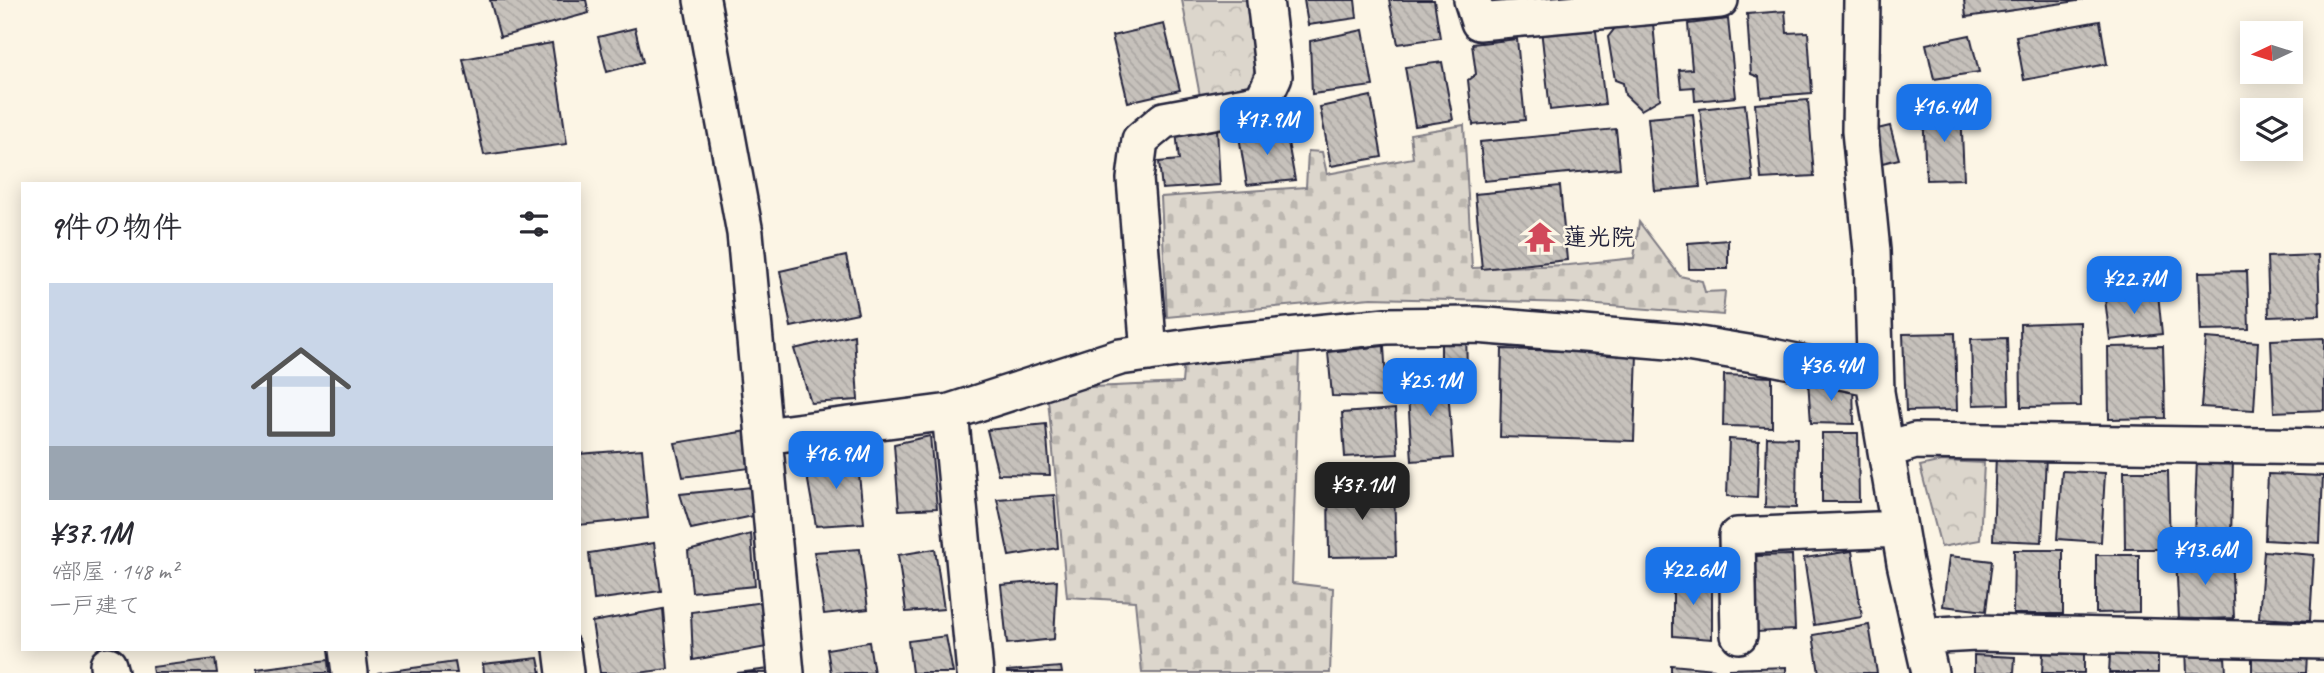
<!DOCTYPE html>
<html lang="ja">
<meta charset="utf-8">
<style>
body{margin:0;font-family:Caveat,"Klee One",sans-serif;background:#f7f7f7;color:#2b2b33;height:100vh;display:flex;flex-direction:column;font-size:26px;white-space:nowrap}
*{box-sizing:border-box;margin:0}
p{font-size:23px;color:#7c7c81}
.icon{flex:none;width:38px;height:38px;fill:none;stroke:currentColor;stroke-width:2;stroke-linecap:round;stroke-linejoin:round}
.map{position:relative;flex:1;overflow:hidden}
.drawer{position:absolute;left:21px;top:182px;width:560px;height:469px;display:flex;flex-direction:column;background:#fff;border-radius:0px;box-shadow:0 4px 18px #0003}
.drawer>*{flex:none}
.needle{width:46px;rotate:266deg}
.fabs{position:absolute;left:2240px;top:21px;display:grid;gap:14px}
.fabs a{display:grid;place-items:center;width:63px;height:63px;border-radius:0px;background:#fff;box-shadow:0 4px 18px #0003;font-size:35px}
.price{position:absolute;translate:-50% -60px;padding:0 16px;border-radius:14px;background:#1a73e8;color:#fff;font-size:23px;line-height:46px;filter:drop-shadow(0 2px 4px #0008)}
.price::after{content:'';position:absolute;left:50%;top:42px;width:21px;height:16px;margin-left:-10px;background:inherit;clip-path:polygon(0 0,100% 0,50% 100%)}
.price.on{background:#222;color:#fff}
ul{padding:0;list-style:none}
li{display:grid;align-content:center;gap:14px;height:371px;padding:0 28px}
li span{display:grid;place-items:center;height:217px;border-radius:0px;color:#555}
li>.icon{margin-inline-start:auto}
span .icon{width:126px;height:126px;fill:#fffc;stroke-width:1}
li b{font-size:30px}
h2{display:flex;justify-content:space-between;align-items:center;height:84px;padding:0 28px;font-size:30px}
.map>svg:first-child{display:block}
</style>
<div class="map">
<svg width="2324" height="673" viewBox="0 0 2324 673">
<defs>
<pattern id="cemetery-stones" width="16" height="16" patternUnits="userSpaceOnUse" patternTransform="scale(1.75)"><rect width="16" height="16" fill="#dcd6cc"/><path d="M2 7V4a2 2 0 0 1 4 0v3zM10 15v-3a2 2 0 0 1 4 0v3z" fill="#bcb7b0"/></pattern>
<pattern id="park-crowns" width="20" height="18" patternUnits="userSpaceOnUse" patternTransform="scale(1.75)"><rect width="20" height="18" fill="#dcd6cc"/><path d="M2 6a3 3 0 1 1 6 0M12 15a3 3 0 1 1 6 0" fill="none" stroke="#bcb7b0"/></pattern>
<pattern id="building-back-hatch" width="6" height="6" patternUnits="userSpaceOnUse" patternTransform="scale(1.75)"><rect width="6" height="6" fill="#c6c1bb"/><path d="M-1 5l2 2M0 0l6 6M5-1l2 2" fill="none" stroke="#aaa6a2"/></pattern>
</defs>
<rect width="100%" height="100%" fill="#fcf5e5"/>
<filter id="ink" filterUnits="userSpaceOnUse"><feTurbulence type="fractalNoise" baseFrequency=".0143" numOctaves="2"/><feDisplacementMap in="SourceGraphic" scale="14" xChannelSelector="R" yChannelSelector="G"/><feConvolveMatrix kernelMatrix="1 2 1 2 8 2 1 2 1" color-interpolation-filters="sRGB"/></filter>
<g filter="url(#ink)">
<path fill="url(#cemetery-stones)" stroke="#7f7c84" stroke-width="2" d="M1464,125L1472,268L1569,265L1634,258L1639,222L1680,276L1702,281L1705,292L1725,291L1723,315L1573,303L1371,298L1167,317L1161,197L1306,187L1308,151L1322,152L1327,174L1413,158L1410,134Z
M1299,350L1292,583L1333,588L1330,673H1142L1135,601L1067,597L1047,389L1182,383L1184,359Z"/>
<path fill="url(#park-crowns)" stroke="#7f7c84" stroke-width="2" d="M1182,0H1247L1258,61L1249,85L1200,96Z
M1942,461L1984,463L1980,540L1941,547L1920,466Z"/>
<path fill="url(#building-back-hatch)" stroke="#22223b" stroke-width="2" d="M490,0H586L589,13L500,37Z
M1304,0H1355L1357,18L1308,25Z
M1389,0H1434L1440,38L1398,44Z
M1964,0H2084L1966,17Z
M1785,11L1787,33L1808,32L1812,93L1761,97L1759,77L1751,74L1747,14Z
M1728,19L1736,97L1695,101L1694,87L1681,88L1679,70L1692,69L1688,24Z
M2100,21L2107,64L2024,80L2016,36Z
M1595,23L1605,104L1550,110L1541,29Z
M1653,23L1660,99L1641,110L1625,95L1623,83L1615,80L1608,37L1616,27Z
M1164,24L1180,90L1128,102L1112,36Z
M635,28L643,62L607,72L598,37Z
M1363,30L1373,86L1312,94L1310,41Z
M1970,35L1979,72L1934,79L1926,44Z
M1517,39L1525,120L1473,125L1468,80L1476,74L1472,44Z
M552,43L567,144L484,155L463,59Z
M1442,62L1453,120L1415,126L1405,67Z
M1371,96L1382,157L1331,166L1320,107Z
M1808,100L1814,176L1761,179L1755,104Z
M1745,104L1753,181L1709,186L1700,109Z
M1961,108L1964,179L1926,180L1923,109Z
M1693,114L1700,187L1655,191L1648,118Z
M1285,126L1295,180L1247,185L1239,136Z
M1890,126L1899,159L1878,164L1869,131Z
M1217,128L1220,185L1162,189L1159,162L1179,160L1176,131Z
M1616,129L1620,168L1484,181L1480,142Z
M1560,186L1567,260L1482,269L1475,194Z
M1728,240V269H1689L1688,243Z
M2318,255L2320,315L2269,317L2267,257Z
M846,256L858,313L791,327L780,271Z
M2247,271L2249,329L2201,330L2199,272Z
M2158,293L2162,334L2110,340L2105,299Z
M2080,322L2081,406L2021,407L2020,324Z
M1955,333L1957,410L1906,411L1903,334Z
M1466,334L1467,370H1441V337Z
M854,335L858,400L811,403L794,349Z
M2007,338L2009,404L1973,405L1971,339Z
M2206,338L2258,342L2254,410L2201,407Z
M2324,338V410L2274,412L2271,340Z
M1384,346L1387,397L1332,396L1328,352Z
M2163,346L2165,418L2109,419L2108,347Z
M1502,349L1637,353L1634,441L1500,437Z
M1447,375L1453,458L1412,461L1407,378Z
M1724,375L1772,377V427L1723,426Z
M1808,380L1853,385L1854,424L1811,423Z
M1395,409L1398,454L1345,457L1342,413Z
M1046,424L1050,475L998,474L987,430Z
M747,431L750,468L683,477L675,443Z
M1822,433H1858L1859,502H1822Z
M930,436L937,508L899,510L894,444Z
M1767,437L1797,438L1796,508L1765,507Z
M1729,439L1759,441L1757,498L1727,496Z
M642,449L648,518L579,525V454Z
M1996,454L2046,456L2042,542L1993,540Z
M857,455L864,523L816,526L805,464Z
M2197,459L2233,460L2231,537L2194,536Z
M2062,471L2105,473L2101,542L2057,539Z
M2124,471H2168L2170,549H2125Z
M2268,474L2323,476L2320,543L2265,540Z
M752,487L758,515L691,529L680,494Z
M1394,487L1396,556L1329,557L1328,489Z
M1054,495L1058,548L1009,556L997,499Z
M751,534L755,586L692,592L688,551Z
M654,543L661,591L594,600L589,553Z
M860,549L868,609L824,614L814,552Z
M935,549L944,609L906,612L898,555Z
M2014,550H2063V614H2013Z
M1852,551L1862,617L1814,625L1804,558Z
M2264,551L2314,555L2310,621L2259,618Z
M2231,554L2234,618L2179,620L2176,557Z
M1792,555L1795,630L1757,632L1755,556Z
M2096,555H2139V612L2096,613Z
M1949,556L1992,561L1986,611L1943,606Z
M1673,575L1712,578V639L1673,636Z
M1057,580L1054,639L1007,644L1001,585Z
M764,602L767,647L693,660L691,612Z
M663,609L668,669L639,673H600L592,622Z
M1869,625L1877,673H1819L1813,635Z
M946,636L953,673H912L908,641Z
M869,642L874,673H831L827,649Z
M2186,648L2225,656L2226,673H2187Z
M2043,653L2084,654V673H2042Z
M2110,654L2158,655V673H2109Z
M2252,654L2307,655L2306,673H2252Z
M1974,655L2015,657L2014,673H1974Z
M538,658L541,673H484L483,664Z
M215,659L217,673H153L152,667Z
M328,660L329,673H257V669Z
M455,662L457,673H377Z
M1671,665L1714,669V673H1671Z
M1061,667L1062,673H1007V671Z
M1786,667V673H1729V669Z
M770,669V673H737Z"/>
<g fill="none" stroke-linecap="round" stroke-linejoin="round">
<defs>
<path id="street" d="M702,0L745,233L786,673
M1472,0L1479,22L1720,0
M1862,0L1860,131L1872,251L1876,392L1905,563L1930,673
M1149,353L1135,179L1140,140L1164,120L1262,102L1274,76L1265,0
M950,412L975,673
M764,436L950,412L1120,357L1219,343L1386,326L1476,325L1681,342L1772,357L1875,378
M1886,450L1915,441L2324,447
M1739,635L1737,536L1899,529
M1921,636L1976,633L2324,641
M347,649L350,673
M562,649L565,673
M108,665L110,673"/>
</defs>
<use href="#street" stroke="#22223b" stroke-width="40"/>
<use href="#street" stroke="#fcf5e5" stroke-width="35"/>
</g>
</g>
<defs>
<symbol id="temple-bare" viewBox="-9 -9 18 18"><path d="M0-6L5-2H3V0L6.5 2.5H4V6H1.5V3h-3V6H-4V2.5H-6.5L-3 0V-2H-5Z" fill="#d1495b" stroke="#fcf5e5" stroke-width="2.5" paint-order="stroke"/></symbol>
</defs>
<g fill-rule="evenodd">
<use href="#temple-bare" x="1518" y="215" width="44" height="44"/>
</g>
<g text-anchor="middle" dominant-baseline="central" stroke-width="5" stroke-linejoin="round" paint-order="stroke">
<g font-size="24" font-weight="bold" fill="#22223b" stroke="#fcf5e5" text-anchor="start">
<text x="1563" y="237">蓮光院</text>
</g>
</g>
</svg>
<div class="fabs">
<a><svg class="needle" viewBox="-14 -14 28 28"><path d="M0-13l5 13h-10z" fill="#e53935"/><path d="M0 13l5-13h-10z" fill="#7c7c81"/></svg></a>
<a><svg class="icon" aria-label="layers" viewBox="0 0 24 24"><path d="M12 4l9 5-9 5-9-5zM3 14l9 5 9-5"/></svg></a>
</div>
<b class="price" style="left:1944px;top:144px">¥16.4M</b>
<b class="price" style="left:1267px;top:157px">¥17.9M</b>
<b class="price" style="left:2134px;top:316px">¥22.7M</b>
<b class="price" style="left:1831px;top:403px">¥36.4M</b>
<b class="price" style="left:1430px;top:418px">¥25.1M</b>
<b class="price" style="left:836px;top:491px">¥16.9M</b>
<b class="price on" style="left:1362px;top:522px">¥37.1M</b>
<b class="price" style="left:2205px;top:587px">¥13.6M</b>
<b class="price" style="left:1693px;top:607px">¥22.6M</b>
<section class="drawer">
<h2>9件の物件<svg class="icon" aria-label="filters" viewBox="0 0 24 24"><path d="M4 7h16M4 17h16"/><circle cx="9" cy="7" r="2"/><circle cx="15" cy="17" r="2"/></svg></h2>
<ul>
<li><span style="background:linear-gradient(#c9d6e8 75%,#9aa5b1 0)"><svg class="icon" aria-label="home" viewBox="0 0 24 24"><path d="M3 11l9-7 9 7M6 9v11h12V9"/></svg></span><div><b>¥37.1M</b><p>4部屋 · 148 m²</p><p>一戸建て</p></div></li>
</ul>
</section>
</div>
